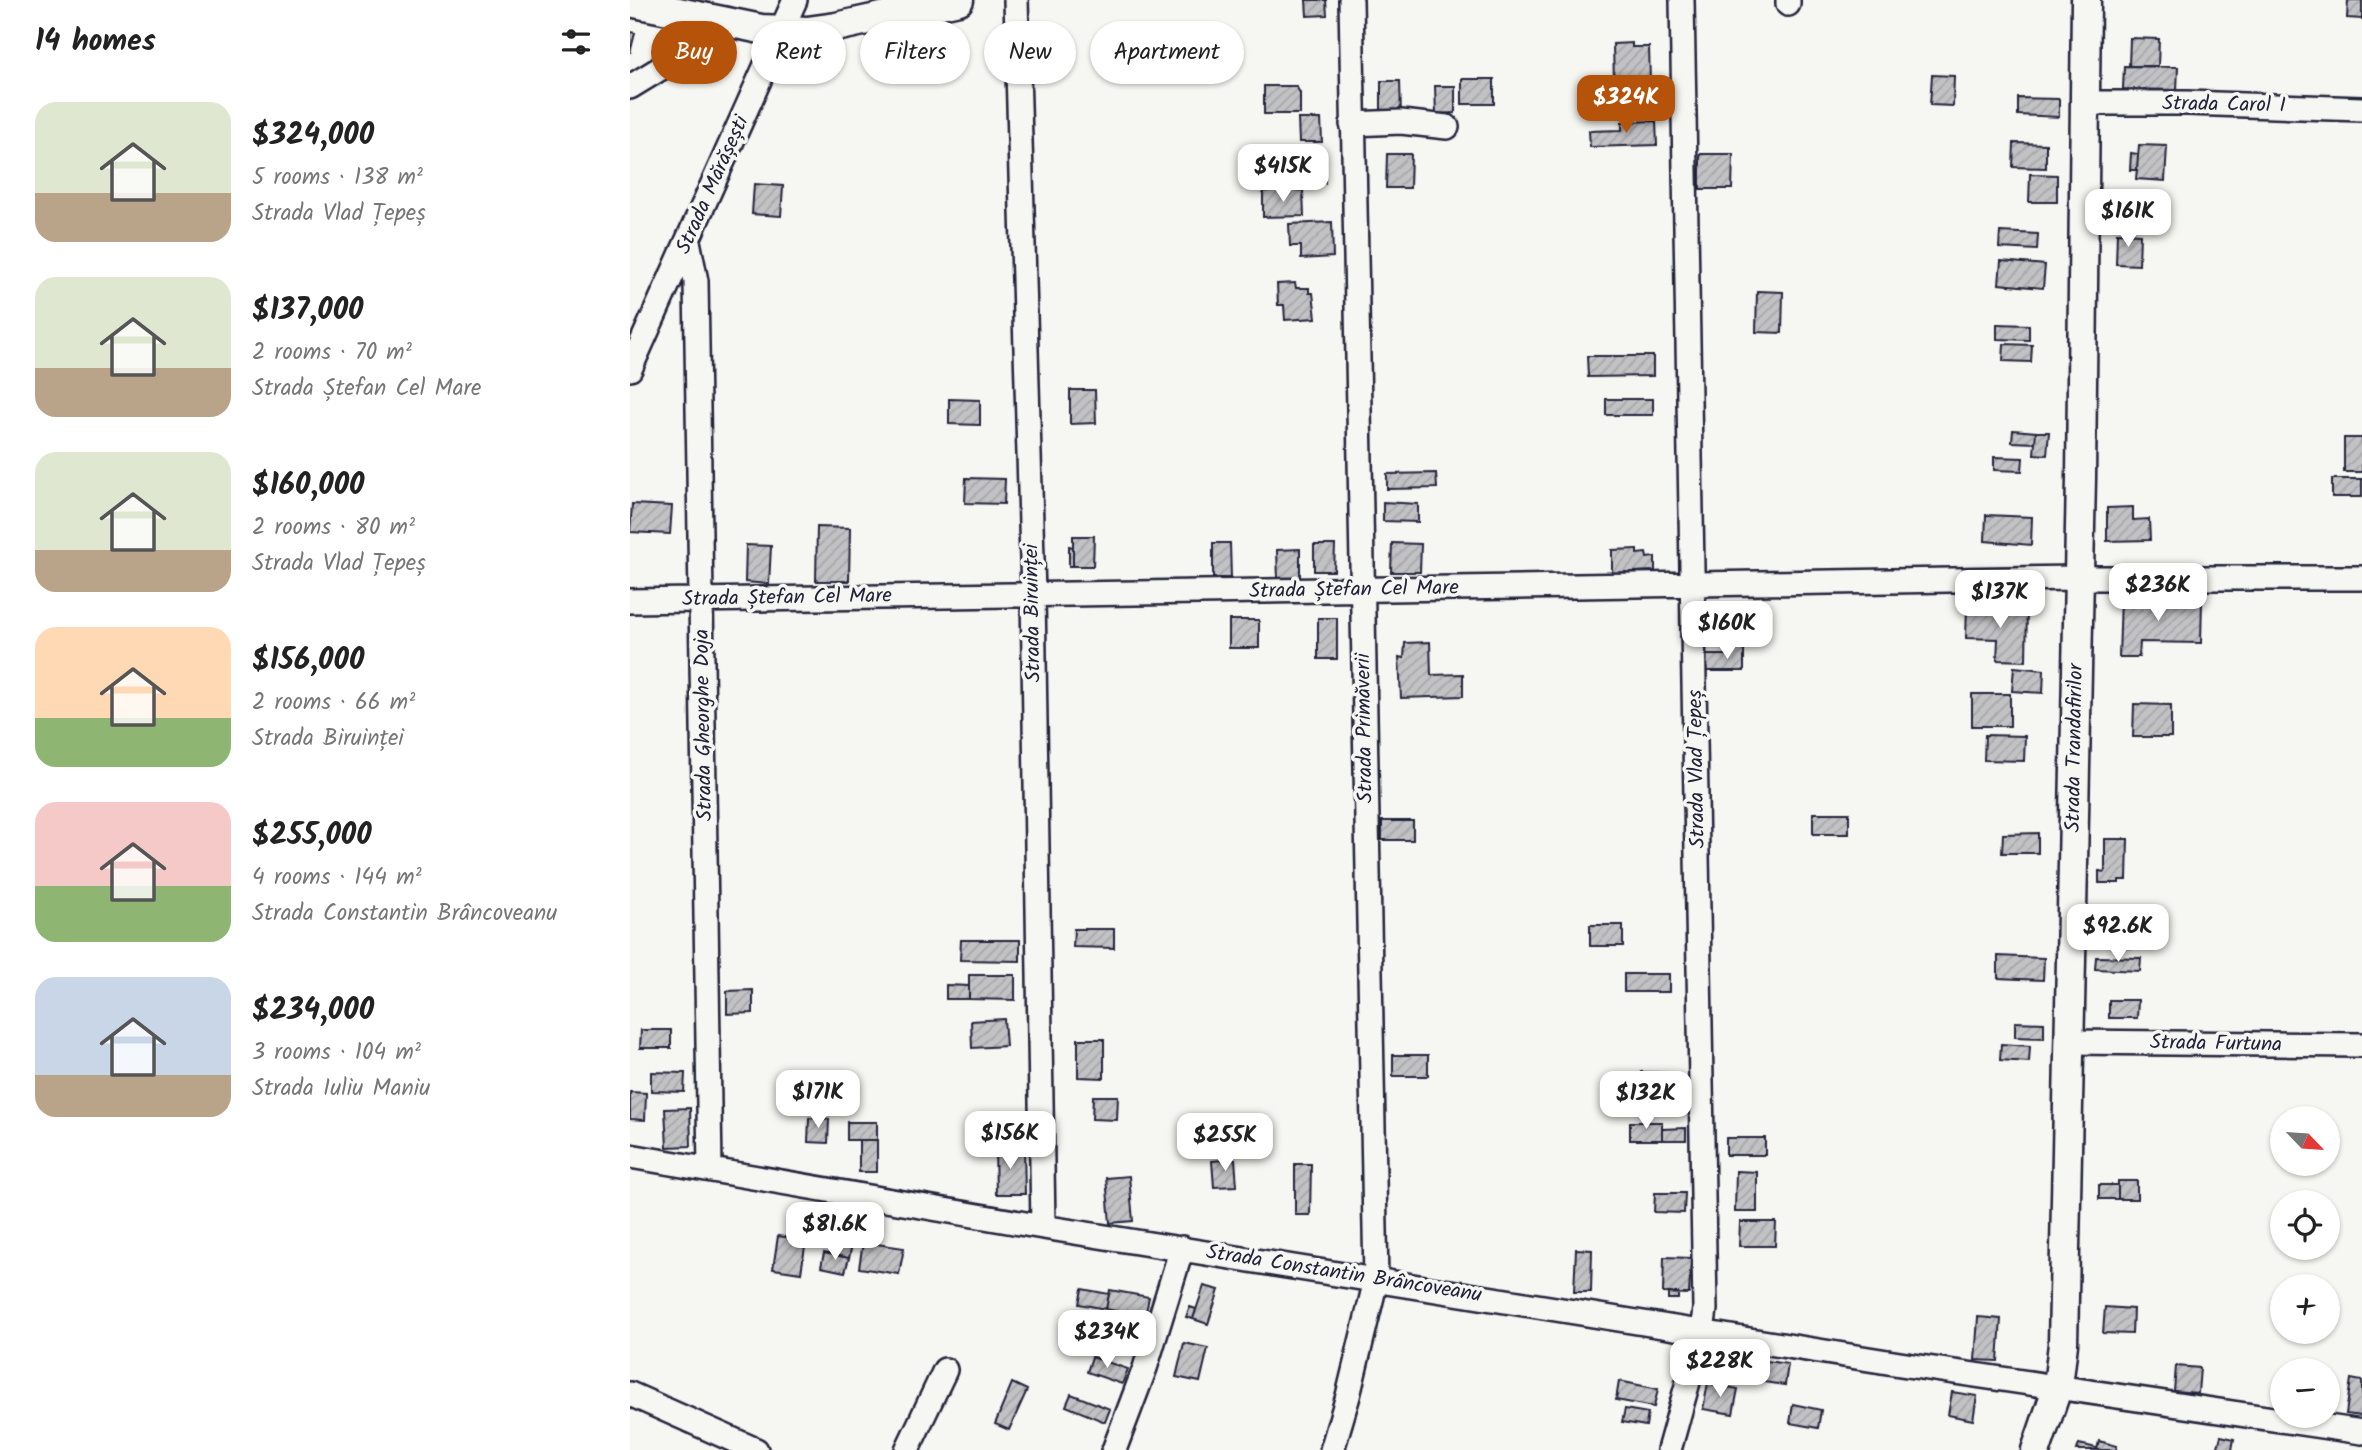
<!DOCTYPE html>
<meta charset="utf-8">
<style>
body{margin:0;font-family:Kalam,sans-serif;background:#f6f6f6;color:#222;height:100vh;display:flex;flex-direction:column;font-size:26px;white-space:nowrap}
*{box-sizing:border-box;margin:0}
p{font-size:23px;color:#767676}
.icon{flex:none;width:38px;height:38px;fill:none;stroke:currentColor;stroke-width:2;stroke-linecap:round;stroke-linejoin:round}
.map{position:relative;flex:1;overflow:hidden}
.sheet{display:flex;flex-direction:column;background:#fff;width:630px}
.sheet>*{flex:none}
.banner{position:absolute;left:21px;top:21px;width:665px;height:63px;display:flex;gap:14px}
.needle{width:46px;rotate:115deg}
.controls{position:absolute;left:1640px;top:1106px;display:grid;gap:14px}
.controls a{display:grid;place-items:center;width:70px;height:70px;border-radius:50%;background:#fff;box-shadow:0 2px 5px #0004;font-size:35px}
.price{position:absolute;translate:-50% -60px;padding:0 16px;border-radius:14px;background:#fff;color:#222;font-size:23px;line-height:46px;filter:drop-shadow(0 2px 4px #0008)}
.price::after{content:'';position:absolute;left:50%;top:42px;width:21px;height:16px;margin-left:-10px;background:inherit;clip-path:polygon(0 0,100% 0,50% 100%)}
.price.on{background:#b45309;color:#fff}
ul{padding:0;list-style:none}
li{display:flex;align-items:center;gap:21px;height:175px;padding:0 35px}
li span{display:grid;place-items:center;flex:none;width:196px;height:140px;border-radius:21px;color:#555}
li>.icon{margin-inline-start:auto}
span .icon{width:84px;height:84px;fill:#fffc;stroke-width:1}
li b{font-size:30px}
h2{display:flex;justify-content:space-between;align-items:center;height:84px;padding:0 35px;font-size:30px}
.tag{padding:0 24px;border-radius:32px;background:#fff;box-shadow:0 2px 5px #0004;font-size:24px;line-height:63px}
.tag.on{background:#b45309;color:#fff}
main{display:flex;flex:1;min-height:0}
.map>svg:first-child{display:block}
</style>
<main>
<section class="sheet">
<h2>14 homes<svg class="icon" aria-label="filters" viewBox="0 0 24 24"><path d="M4 7h16M4 17h16"/><circle cx="9" cy="7" r="2"/><circle cx="15" cy="17" r="2"/></svg></h2>
<ul>
<li><span style="background:linear-gradient(#dfe7d0 65%,#b9a48a 0)"><svg class="icon" aria-label="home" viewBox="0 0 24 24"><path d="M3 11l9-7 9 7M6 9v11h12V9"/></svg></span><div><b>$324,000</b><p>5 rooms · 138 m²</p><p>Strada Vlad Țepeș</p></div></li>
<li><span style="background:linear-gradient(#dfe7d0 65%,#b9a48a 0)"><svg class="icon" aria-label="home" viewBox="0 0 24 24"><path d="M3 11l9-7 9 7M6 9v11h12V9"/></svg></span><div><b>$137,000</b><p>2 rooms · 70 m²</p><p>Strada Ștefan Cel Mare</p></div></li>
<li><span style="background:linear-gradient(#dfe7d0 70%,#b9a48a 0)"><svg class="icon" aria-label="home" viewBox="0 0 24 24"><path d="M3 11l9-7 9 7M6 9v11h12V9"/></svg></span><div><b>$160,000</b><p>2 rooms · 80 m²</p><p>Strada Vlad Țepeș</p></div></li>
<li><span style="background:linear-gradient(#ffd9b3 65%,#8fb573 0)"><svg class="icon" aria-label="home" viewBox="0 0 24 24"><path d="M3 11l9-7 9 7M6 9v11h12V9"/></svg></span><div><b>$156,000</b><p>2 rooms · 66 m²</p><p>Strada Biruinței</p></div></li>
<li><span style="background:linear-gradient(#f6c9c9 60%,#8fb573 0)"><svg class="icon" aria-label="home" viewBox="0 0 24 24"><path d="M3 11l9-7 9 7M6 9v11h12V9"/></svg></span><div><b>$255,000</b><p>4 rooms · 144 m²</p><p>Strada Constantin Brâncoveanu</p></div></li>
<li><span style="background:linear-gradient(#c9d6e8 70%,#b9a48a 0)"><svg class="icon" aria-label="home" viewBox="0 0 24 24"><path d="M3 11l9-7 9 7M6 9v11h12V9"/></svg></span><div><b>$234,000</b><p>3 rooms · 104 m²</p><p>Strada Iuliu Maniu</p></div></li>
</ul>
</section>
<div class="map">
<svg width="1732" height="1450" viewBox="0 0 1732 1450">
<defs>
<pattern id="building-hatch" width="6" height="6" patternUnits="userSpaceOnUse" patternTransform="scale(1.75)"><rect width="6" height="6" fill="#c2c2c4"/><path d="M-1 1l2-2M0 6l6-6M5 7l2-2" fill="none" stroke="#a6a6a9"/></pattern>
</defs>
<rect width="100%" height="100%" fill="#f6f6f2"/>
<filter id="ink" filterUnits="userSpaceOnUse"><feTurbulence type="fractalNoise" baseFrequency=".0143" numOctaves="2"/><feDisplacementMap in="SourceGraphic" scale="14" xChannelSelector="R" yChannelSelector="G"/><feConvolveMatrix kernelMatrix="1 2 1 2 8 2 1 2 1" color-interpolation-filters="sRGB"/></filter>
<g filter="url(#ink)">
<path fill="url(#building-hatch)" stroke="#22223b" stroke-width="2" d="M676,0H696L697,15L677,16Z
M1718,0H1732V19L1717,18Z
M0,32L5,33L0,53Z
M1500,38L1529,39L1528,66H1499Z
M1002,43V47H1019L1020,81L984,82L983,44Z
M1494,66L1548,67L1547,90L1493,89Z
M1302,75L1324,76L1323,106L1300,105Z
M832,79H864V104H832Z
M751,81H770L771,115H751Z
M634,86H666L670,93V114H634Z
M805,86H825V113L806,114Z
M984,91H1018V106H984Z
M1388,98L1429,99V117L1388,115Z
M668,119H691L692,142H669Z
M1026,121L1027,145L960,147L959,131L992,130V122Z
M1384,143L1416,144V168L1383,167Z
M1509,145L1537,146L1535,181L1506,179Z
M1501,153L1508,154L1507,170H1500Z
M757,154H781L780,188H756Z
M1070,154H1103L1102,189H1070Z
M685,163L686,173H694L695,183L664,185L663,164Z
M1400,174L1427,175V202H1399Z
M124,184L153,186L151,216L122,214Z
M673,190L674,216L633,217V191Z
M1500,194L1537,196L1536,215L1499,213Z
M702,222L703,257L671,259V246H660L659,224Z
M1370,232L1408,234L1407,250L1369,248Z
M1487,233L1510,234L1509,265L1486,264Z
M1371,261L1415,265L1413,288L1369,284Z
M665,283L666,288H679V293H683L686,318L655,320L654,305H648L647,284Z
M1127,291L1153,292L1152,333L1126,332Z
M1367,324L1399,325V340L1367,339Z
M1374,344L1402,345L1401,362L1373,361Z
M957,356H1023V376L958,377Z
M440,390H465L466,423L440,424Z
M319,399L350,400V425L319,424Z
M976,399H1023V415H976Z
M1383,430L1406,432L1405,443L1382,442Z
M1406,432H1419L1417,455L1404,454Z
M1714,438H1732V472H1714Z
M1364,457L1393,458L1392,471L1364,470Z
M806,473L807,488L757,489V474Z
M336,478L375,479L374,504L335,503Z
M1702,479H1732V497H1702Z
M753,502L788,504V522L753,521Z
M2,504L42,506L40,534L0,532Z
M1503,507V520L1519,519L1520,540L1477,541V508Z
M1356,515L1402,517L1401,545L1355,541Z
M187,527L220,528L219,581H186Z
M443,536H464L463,566H443Z
M583,543H600L601,578H583Z
M762,543L791,544L790,572H761Z
M116,545L141,546L139,584L115,582Z
M684,545H705L704,571H684Z
M439,546L443,547V566H439Z
M670,549V580H648L647,550Z
M1007,549V554L1016,553L1017,558L1025,557V571L982,573V550Z
M1491,598L1572,599L1571,643L1510,642L1509,657H1489Z
M1337,607L1397,608L1396,661L1367,660L1368,639L1336,638Z
M688,618H707V659H688Z
M599,620H629V648H599Z
M800,642L801,675L833,674V696L771,698L769,657L774,658L775,643Z
M1101,646H1114V671H1076V655H1100Z
M1384,667L1414,670L1413,693L1382,691Z
M1342,694H1380V726H1342Z
M1504,704L1541,705V737H1503Z
M1355,735L1395,736L1394,761L1354,760Z
M1183,813H1219V834H1183Z
M752,821H783V840H752Z
M1408,833V853H1372L1373,834Z
M1475,839H1498L1497,880H1489V883H1469V871L1475,872Z
M1487,915L1505,916L1503,948L1485,947Z
M960,925H993V946H960Z
M444,929H484V948L443,947Z
M331,940H390V961L330,960Z
M1368,956L1414,958L1413,980L1368,978Z
M1466,957L1511,958L1510,971L1465,969Z
M994,974H1039V992H994Z
M339,975H385V1000L339,999Z
M316,985L339,986V999H316Z
M123,990V1013L97,1014V991Z
M1479,1000H1508L1507,1018H1479Z
M374,1019L376,1046L342,1048L341,1021Z
M1385,1022L1414,1023V1038L1385,1037Z
M11,1030H41V1048H10Z
M448,1039H474V1078L448,1077Z
M1371,1044L1400,1046L1399,1062L1370,1060Z
M763,1055H798V1076H763Z
M21,1072L55,1073L54,1092L21,1091Z
M1011,1072L1039,1073L1038,1094L1010,1093Z
M0,1092L16,1093L15,1120L0,1119Z
M463,1096H488L487,1120L462,1119Z
M60,1108L61,1146L37,1147L35,1109Z
M179,1118L199,1119L198,1143L178,1142Z
M217,1122H247V1140H217Z
M1000,1122H1032V1140H1000Z
M1056,1128V1140H1032V1129Z
M1096,1138H1135V1155H1096Z
M229,1140H247V1172H229Z
M394,1147L395,1194H366L365,1148Z
M605,1159L607,1186L584,1187L582,1161Z
M665,1164H681L680,1215H665Z
M1106,1171L1127,1172V1212H1105Z
M499,1176L503,1221L480,1223L476,1178Z
M1488,1181H1507V1199H1488Z
M1469,1185H1488V1199H1469Z
M1025,1193H1055L1054,1213L1024,1212Z
M214,1216L228,1219L219,1258L205,1255Z
M1110,1222H1146L1145,1246H1109Z
M148,1236L176,1240L171,1273L143,1269Z
M233,1242L274,1248L269,1274L229,1268Z
M946,1249L962,1250L961,1292H944Z
M194,1253L219,1258L215,1272L191,1267Z
M1034,1257L1061,1258L1059,1294L1033,1293Z
M574,1286L589,1290L578,1324L563,1319Z
M452,1289L479,1294L476,1309L449,1304Z
M480,1290L519,1297L515,1317L476,1309Z
M1038,1293H1048V1299H1038Z
M560,1307L566,1309L563,1319L556,1317Z
M1475,1307L1503,1309L1502,1334L1473,1333Z
M1348,1317L1371,1319L1368,1361L1345,1360Z
M554,1343L578,1348L570,1382L546,1377Z
M462,1357L498,1369L492,1384L457,1372Z
M1137,1361L1158,1364L1155,1385L1133,1382Z
M1546,1366L1570,1368L1568,1393L1544,1391Z
M1721,1379L1732,1381V1416L1716,1414Z
M989,1381L1028,1389L1024,1407L986,1400Z
M382,1383L397,1390L379,1430L365,1424Z
M1078,1383L1108,1389L1103,1414L1073,1409Z
M1322,1392L1347,1396L1343,1420L1318,1415Z
M441,1394L480,1409L475,1422L436,1406Z
M1163,1404L1191,1410L1188,1428L1160,1423Z
M995,1409L1018,1413L1016,1426L992,1422Z
M1591,1436L1604,1439L1602,1450H1587Z
M1469,1441L1487,1446L1486,1450H1467Z
M1449,1444L1467,1448V1450H1447Z"/>
<g fill="none" stroke-linecap="round" stroke-linejoin="round">
<defs>
<path id="minor" d="M386,0L403,594L413,1227
M1158,0V4
M0,87L36,65L95,22
M1455,103H1557L1732,109
M722,124L771,122L817,127
M58,241L66,281L80,1169
M0,369L165,0
M0,601L1449,578H1732
M1439,1042L1732,1045
M0,1156L413,1227L1270,1364L1732,1432
M0,1394L126,1450
M277,1450L315,1370
M484,1450L515,1368L552,1248
M702,1450L718,1396L746,1280L721,0
M1039,1450L1072,1332L1075,1309L1052,0"/>
<path id="major" d="M0,2L131,29L177,31L206,27L329,0
M1406,1450L1428,1386L1433,1344L1451,478L1456,0"/>
</defs>
<use href="#minor" stroke="#22223b" stroke-width="28"/>
<use href="#major" stroke="#22223b" stroke-width="33"/>
<use href="#minor" stroke="#f6f6f2" stroke-width="23"/>
<use href="#major" stroke="#f6f6f2" stroke-width="28"/>
</g>
</g>
<g text-anchor="middle" dominant-baseline="central" stroke-width="7" stroke-linejoin="round" paint-order="stroke">
<g font-size="21" fill="#22223b" stroke="#f6f6f2">
<text transform="translate(1594 105) rotate(1)">Strada Carol I</text>
<text transform="translate(83 185) rotate(-66)">Strada Mărășești</text>
<text transform="translate(724 590) rotate(-1)">Strada Ștefan Cel Mare</text>
<text transform="translate(157 598) rotate(-1)">Strada Ștefan Cel Mare</text>
<text transform="translate(403 613) rotate(-91)">Strada Biruinței</text>
<text transform="translate(74 725) rotate(-91)">Strada Gheorghe Doja</text>
<text transform="translate(735 728) rotate(-91)">Strada Primăverii</text>
<text transform="translate(1445 748) rotate(-89)">Strada Trandafirilor</text>
<text transform="translate(1067 769) rotate(-91)">Strada Vlad Țepeș</text>
<text transform="translate(1586 1044) rotate(1)">Strada Furtuna</text>
<text transform="translate(714 1274) rotate(9)">Strada Constantin Brâncoveanu</text>
</g>
</g>
</svg>
<div class="controls">
<a><svg class="needle" viewBox="-14 -14 28 28"><path d="M0-13l5 13h-10z" fill="#e53935"/><path d="M0 13l5-13h-10z" fill="#767676"/></svg></a>
<a><svg class="icon" aria-label="locate" viewBox="0 0 24 24"><circle cx="12" cy="12" r="6"/><path d="M12 2v4M12 18v4M2 12h4M18 12h4"/></svg></a>
<a>+</a>
<a>−</a>
</div>
<b class="price on" style="left:996px;top:135px">$324K</b>
<b class="price" style="left:653px;top:204px">$415K</b>
<b class="price" style="left:1498px;top:249px">$161K</b>
<b class="price" style="left:1528px;top:623px">$236K</b>
<b class="price" style="left:1370px;top:630px">$137K</b>
<b class="price" style="left:1097px;top:661px">$160K</b>
<b class="price" style="left:1488px;top:964px">$92.6K</b>
<b class="price" style="left:188px;top:1130px">$171K</b>
<b class="price" style="left:1016px;top:1131px">$132K</b>
<b class="price" style="left:380px;top:1171px">$156K</b>
<b class="price" style="left:595px;top:1173px">$255K</b>
<b class="price" style="left:205px;top:1262px">$81.6K</b>
<b class="price" style="left:477px;top:1370px">$234K</b>
<b class="price" style="left:1090px;top:1399px">$228K</b>
<div class="banner">
<a class="tag on">Buy</a>
<a class="tag">Rent</a>
<a class="tag">Filters</a>
<a class="tag">New</a>
<a class="tag">Apartment</a>
</div>
</div>
</main>
